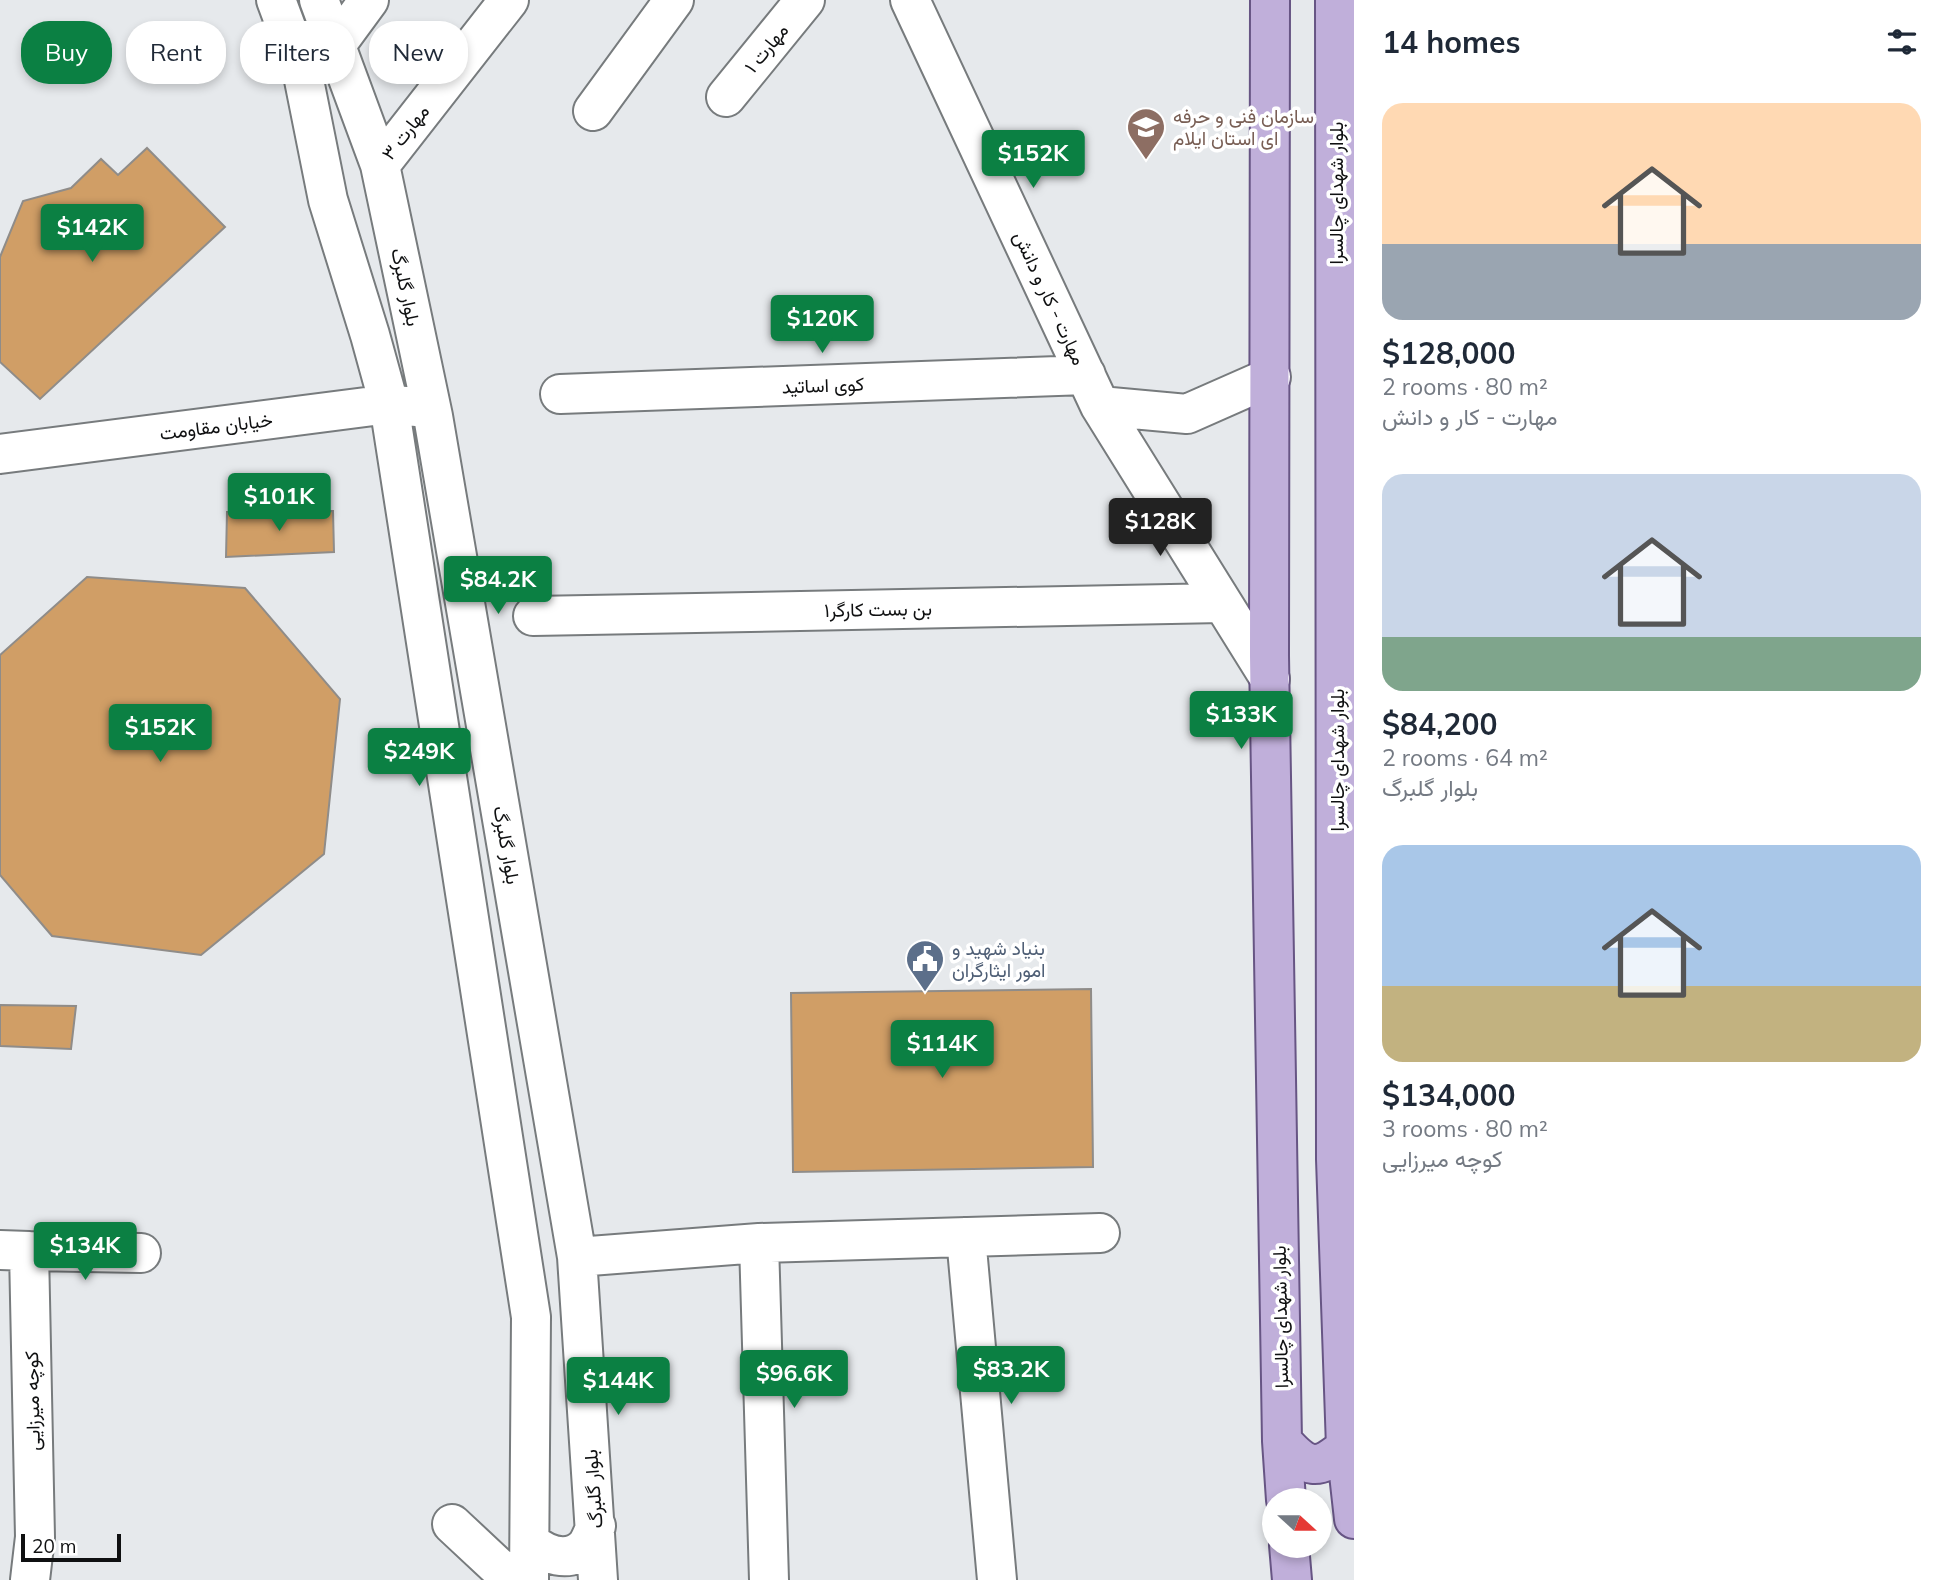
<!DOCTYPE html>
<meta charset="utf-8">
<style>
body{margin:0;font-family:Mulish,Vazirmatn,sans-serif;background:#f2f2f3;color:#1f2937;height:100vh;display:flex;flex-direction:column;font-size:26px;white-space:nowrap}
*{box-sizing:border-box;margin:0}
p{font-size:23px;color:#747a83}
.icon{flex:none;width:38px;height:38px;fill:none;stroke:currentColor;stroke-width:2;stroke-linecap:round;stroke-linejoin:round}
.map{position:relative;flex:1;overflow:hidden}
.sheet{display:flex;flex-direction:column;background:#fff;width:595px}
.sheet>*{flex:none}
.top-card{position:absolute;left:21px;top:21px;width:665px;height:63px;display:flex;gap:14px}
.needle{width:46px;rotate:111deg}
.controls{position:absolute;left:1262px;top:1488px;display:grid;gap:14px}
.controls a{display:grid;place-items:center;width:70px;height:70px;border-radius:50%;background:#fff;box-shadow:0 4px 10px #0003;font-size:35px}
.scale{position:absolute;left:21px;bottom:18px;width:100px;box-sizing:border-box;padding-left:7px;border:4px solid #0f1011;border-top:0;font-size:19px;line-height:24px;white-space:nowrap;color:#0f1011;-webkit-text-stroke:5px #fff;paint-order:stroke}
.price{position:absolute;translate:-50% -60px;padding:0 16px;border-radius:7px;background:#0b8043;color:#fff;font-size:23px;line-height:46px;filter:drop-shadow(0 2px 4px #0008)}
.price::after{content:'';position:absolute;left:50%;top:42px;width:21px;height:16px;margin-left:-10px;background:inherit;clip-path:polygon(0 0,100% 0,50% 100%)}
.price.on{background:#222;color:#fff}
ul{padding:0;list-style:none}
li{display:grid;align-content:center;gap:14px;height:371px;padding:0 28px}
li span{display:grid;place-items:center;height:217px;border-radius:21px;color:#555}
li>.icon{margin-inline-start:auto}
span .icon{width:126px;height:126px;fill:#fffc;stroke-width:1}
li b{font-size:30px}
h2{display:flex;justify-content:space-between;align-items:center;height:84px;padding:0 28px;font-size:30px}
.chip{padding:0 24px;border-radius:28px;background:#fff;box-shadow:0 4px 10px #0003;font-size:24px;line-height:63px}
.chip.on{background:#0b8043;color:#fff}
main{display:flex;flex:1;min-height:0}
.map>svg:first-child{display:block}
</style>
<main>
<div class="map">
<svg width="1354" height="1580" viewBox="0 0 1354 1580">
<rect width="100%" height="100%" fill="#e6e9ec"/>
<path fill="#d09e66" stroke="#8f8c89" stroke-width="2" d="M147,148L225,227L40,399L0,362V257L23,201L71,188L101,159L118,175Z
M333,511L334,552L226,557L227,512Z
M87,577L245,588L340,699L324,854L201,955L52,936L0,875V655Z
M1091,989L1093,1167L793,1172L791,993Z
M0,1005L76,1006L71,1049L0,1046Z"/>
<g fill="none" stroke-linecap="round" stroke-linejoin="round">
<defs>
<path id="minor" d="M276,0L302,70L328,200L370,335L389,404L531,1317L529,1580
M319,0L380,165L433,416L577,1257L598,1580
M910,0L1100,406L1270,679
M336,45L369,0
M726,97L805,0
M593,111L674,0
M380,165L509,0
M560,394L1086,375
M1100,406L1187,414L1271,377
M0,454L389,404L415,407
M533,616L1222,603
M966,1237L997,1580
M759,1243L769,1580
M0,1250L29,1251L35,1537L30,1580
M29,1251L141,1253
M577,1257L759,1243L1100,1233
M452,1524L512,1580
M530,1542C545,1554 569,1565 586,1546C590,1541 593,1532 596,1526"/>
<path id="major" d="M1270,0L1269,656L1282,1441L1286,1500
M1335,0L1336,1159L1346,1447L1354,1519
M1282,1441C1307,1469 1317,1472 1346,1447
M1289,1545L1292,1580"/>
</defs>
<use href="#minor" stroke="#777b7d" stroke-width="42"/>
<use href="#major" stroke="#675584" stroke-width="42"/>
<use href="#minor" stroke="#fff" stroke-width="38"/>
<use href="#major" stroke="#c0afda" stroke-width="38"/>
</g>
<defs>
<symbol id="university-pin" viewBox="-11 -11 22 30"><path d="M0 17L-7.5 6A9.5 9.5 0 1 1 7.5 6Z" fill="#8d6e63" stroke="#fff"/><path d="M0-5L7-2L0 1L-7-2ZM-4 1L0 2.5L4 1V4Q0 6-4 4Z" fill="#fff"/></symbol>
<symbol id="civic-pin" viewBox="-11 -11 22 30"><path d="M0 17L-7.5 6A9.5 9.5 0 1 1 7.5 6Z" fill="#5c6f8a" stroke="#fff"/><path d="M-.6-6.5H3V-4.5H.6V-3L4-1V1h2V6H-6V1h2V-1L-.6-3ZM-1.2 2.5V6h2.4V2.5Z" fill="#fff"/></symbol>
</defs>
<g fill-rule="evenodd">
<use href="#university-pin" x="1124" y="105" width="44" height="60"/>
<use href="#civic-pin" x="903" y="937" width="44" height="60"/>
</g>
<g text-anchor="middle" dominant-baseline="central" stroke-width="7" stroke-linejoin="round" paint-order="stroke">
<g font-size="19" fill="#0f1011" stroke="#fff">
<text transform="translate(766 48) rotate(-51)">مهارت ۱</text>
<text transform="translate(405 132) rotate(-52)">مهارت ۳</text>
<text transform="translate(1336 193) rotate(-90)">بلوار شهدای چالسرا</text>
<text transform="translate(406 287) rotate(78)">بلوار گلبرگ</text>
<text transform="translate(1050 298) rotate(65)">مهارت - کار و دانش</text>
<text transform="translate(823 385) rotate(-2)">کوی اساتید</text>
<text transform="translate(216 426) rotate(-7)">خیابان مقاومت</text>
<text transform="translate(878 609) rotate(-1)">بن بست کارگر۱</text>
<text transform="translate(1337 760) rotate(-90)">بلوار شهدای چالسرا</text>
<text transform="translate(507 845) rotate(80)">بلوار گلبرگ</text>
<text transform="translate(1280 1317) rotate(-91)">بلوار شهدای چالسرا</text>
<text transform="translate(32 1401) rotate(-91)">کوچه میرزایی</text>
<text transform="translate(593 1489) rotate(-94)">بلوار گلبرگ</text>
</g>
<g font-size="19" fill="#785e54" stroke="#fff" text-anchor="start">
<text x="1173" y="116">سازمان فنی و حرفه<tspan x="1173" dy="22">ای استان ایلام</tspan></text>
</g>
<g font-size="19" fill="#4e5e75" stroke="#fff" text-anchor="start">
<text x="952" y="948">بنیاد شهید و<tspan x="952" dy="22">امور ایثارگران</tspan></text>
</g>
</g>
</svg>
<div class="controls">
<a><svg class="needle" viewBox="-14 -14 28 28"><path d="M0-13l5 13h-10z" fill="#e53935"/><path d="M0 13l5-13h-10z" fill="#747a83"/></svg></a>
</div>
<div class="scale">20 m</div>
<b class="price" style="left:1033px;top:190px">$152K</b>
<b class="price" style="left:92px;top:264px">$142K</b>
<b class="price" style="left:822px;top:355px">$120K</b>
<b class="price" style="left:279px;top:533px">$101K</b>
<b class="price on" style="left:1160px;top:558px">$128K</b>
<b class="price" style="left:498px;top:616px">$84.2K</b>
<b class="price" style="left:1241px;top:751px">$133K</b>
<b class="price" style="left:160px;top:764px">$152K</b>
<b class="price" style="left:419px;top:788px">$249K</b>
<b class="price" style="left:942px;top:1080px">$114K</b>
<b class="price" style="left:85px;top:1282px">$134K</b>
<b class="price" style="left:1011px;top:1406px">$83.2K</b>
<b class="price" style="left:794px;top:1410px">$96.6K</b>
<b class="price" style="left:618px;top:1417px">$144K</b>
<div class="top-card">
<a class="chip on">Buy</a>
<a class="chip">Rent</a>
<a class="chip">Filters</a>
<a class="chip">New</a>
</div>
</div>
<section class="sheet">
<h2>14 homes<svg class="icon" aria-label="filters" viewBox="0 0 24 24"><path d="M4 7h16M4 17h16"/><circle cx="9" cy="7" r="2"/><circle cx="15" cy="17" r="2"/></svg></h2>
<ul>
<li><span style="background:linear-gradient(#ffd9b3 65%,#9aa5b1 0)"><svg class="icon" aria-label="home" viewBox="0 0 24 24"><path d="M3 11l9-7 9 7M6 9v11h12V9"/></svg></span><div><b>$128,000</b><p>2 rooms · 80 m²</p><p>مهارت - کار و دانش</p></div></li>
<li><span style="background:linear-gradient(#c9d6e8 75%,#7fa58c 0)"><svg class="icon" aria-label="home" viewBox="0 0 24 24"><path d="M3 11l9-7 9 7M6 9v11h12V9"/></svg></span><div><b>$84,200</b><p>2 rooms · 64 m²</p><p>بلوار گلبرگ</p></div></li>
<li><span style="background:linear-gradient(#a9c7e8 65%,#c2b280 0)"><svg class="icon" aria-label="home" viewBox="0 0 24 24"><path d="M3 11l9-7 9 7M6 9v11h12V9"/></svg></span><div><b>$134,000</b><p>3 rooms · 80 m²</p><p>کوچه میرزایی</p></div></li>
</ul>
</section>
</main>
